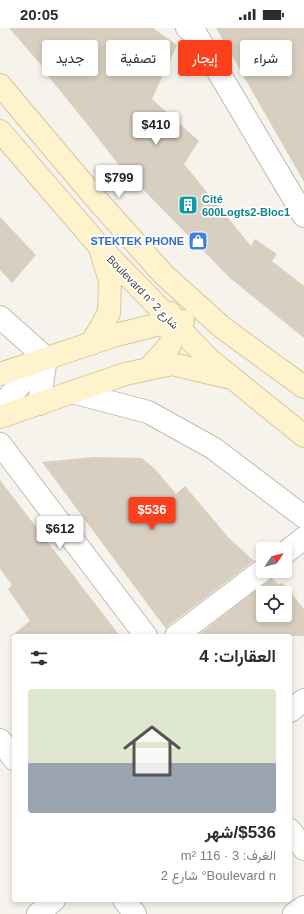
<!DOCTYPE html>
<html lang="ar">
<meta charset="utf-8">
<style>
body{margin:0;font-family:Helvetica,Vazirmatn,sans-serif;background:#f7f7f7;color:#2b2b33;direction:rtl;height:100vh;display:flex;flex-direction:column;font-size:15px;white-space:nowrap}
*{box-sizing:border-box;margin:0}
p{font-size:13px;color:#7c7c81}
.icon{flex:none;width:22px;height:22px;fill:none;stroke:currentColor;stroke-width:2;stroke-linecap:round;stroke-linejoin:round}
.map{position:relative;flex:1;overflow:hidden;direction:ltr}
.side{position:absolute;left:12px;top:606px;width:280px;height:268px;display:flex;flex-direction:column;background:#fff;border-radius:4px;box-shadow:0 2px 6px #0003;direction:rtl}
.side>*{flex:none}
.guide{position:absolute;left:12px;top:12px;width:280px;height:36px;direction:rtl;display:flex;gap:8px}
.needle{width:26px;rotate:55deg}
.controls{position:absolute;left:256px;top:514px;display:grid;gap:8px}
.controls a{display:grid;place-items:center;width:36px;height:36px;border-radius:4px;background:#fff;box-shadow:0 2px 6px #0003;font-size:20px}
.price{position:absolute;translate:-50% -34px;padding:0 9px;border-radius:4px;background:#fff;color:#222;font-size:13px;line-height:26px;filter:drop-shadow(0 1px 2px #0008)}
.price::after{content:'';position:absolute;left:50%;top:24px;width:12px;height:9px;margin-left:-6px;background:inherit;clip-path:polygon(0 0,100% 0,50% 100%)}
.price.selected{background:#fc3f1d;color:#fff}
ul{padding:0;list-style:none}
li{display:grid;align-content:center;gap:8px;height:212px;padding:0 16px}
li+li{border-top:1px solid #e1e1e2}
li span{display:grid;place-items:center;height:124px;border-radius:4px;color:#555}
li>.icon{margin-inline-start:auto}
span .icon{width:72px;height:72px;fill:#fffc;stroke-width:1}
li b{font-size:17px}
h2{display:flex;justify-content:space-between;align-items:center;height:48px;padding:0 16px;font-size:17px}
.chip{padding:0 14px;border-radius:4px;background:#fff;box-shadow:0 2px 6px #0003;font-size:14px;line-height:36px}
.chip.selected{background:#fc3f1d;color:#fff}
.status{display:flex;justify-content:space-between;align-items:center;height:28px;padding:0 20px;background:#fff;direction:ltr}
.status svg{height:11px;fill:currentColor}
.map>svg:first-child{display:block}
</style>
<div class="status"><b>20:05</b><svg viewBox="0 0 49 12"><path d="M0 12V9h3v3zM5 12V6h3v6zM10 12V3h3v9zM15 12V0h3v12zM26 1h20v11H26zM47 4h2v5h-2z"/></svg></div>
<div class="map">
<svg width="304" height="886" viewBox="0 0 304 886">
<rect width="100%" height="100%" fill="#f6f3ec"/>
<path fill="#d8cfc1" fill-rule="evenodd" d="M9,0H153L177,17L152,71L199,113L184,136L251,218L255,211L277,226L272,233L304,258V310L231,251L118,136L91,101L48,48L49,46Z
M216,0H304V154Z
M0,189L36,227L12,255L0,242Z
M94,429L142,430L156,442L176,466L185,458L229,510L254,533L168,598L166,601L42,434Z
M0,452L120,608H11L30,593L8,561L12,557L0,541Z
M272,550L279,557L282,554L304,581V608H197ZM263,565H285V587H263Z"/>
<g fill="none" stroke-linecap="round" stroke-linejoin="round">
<defs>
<path id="minor" d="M187,0L196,6L304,188
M0,289L46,330L39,376
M72,364L148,384L213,420L304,489
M0,416L146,608
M285,525L304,510
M176,608L263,542
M290,683L304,672
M0,712L14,731
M290,802L304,821
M124,872L135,886
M38,886L54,872
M294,886L304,879"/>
<path id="tertiary" d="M0,378L46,330"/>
<path id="secondary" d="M0,57L97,172L164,247L223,300L304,359
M0,103L100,219L210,332L304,408
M91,316L109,285L110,253L101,223
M148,341L170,317L173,303L170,285
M0,346L116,307L172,293H183
M0,389L125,346L172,336L227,349"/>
</defs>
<use href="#minor" stroke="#c2bbae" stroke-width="24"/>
<use href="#tertiary" stroke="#c2bbae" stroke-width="24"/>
<use href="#secondary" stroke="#d6c79b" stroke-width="24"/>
<use href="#minor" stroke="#fff" stroke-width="22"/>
<use href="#tertiary" stroke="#fff" stroke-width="22"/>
<use href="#secondary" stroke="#fff3cd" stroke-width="22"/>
</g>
<defs>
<symbol id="building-square" viewBox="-11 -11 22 22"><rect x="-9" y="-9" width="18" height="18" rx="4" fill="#0f9aa8" stroke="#fff"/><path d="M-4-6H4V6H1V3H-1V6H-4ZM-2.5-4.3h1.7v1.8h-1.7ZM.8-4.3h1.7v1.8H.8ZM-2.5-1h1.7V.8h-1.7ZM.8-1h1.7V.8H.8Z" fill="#fff"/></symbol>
<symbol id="shop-square" viewBox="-11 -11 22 22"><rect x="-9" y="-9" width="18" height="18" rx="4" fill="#3f7fe0" stroke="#fff"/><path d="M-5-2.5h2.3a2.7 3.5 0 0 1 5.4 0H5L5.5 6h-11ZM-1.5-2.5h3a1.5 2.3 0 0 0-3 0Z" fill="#fff"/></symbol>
</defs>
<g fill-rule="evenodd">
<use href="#building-square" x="177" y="166" width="22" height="22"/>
<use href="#shop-square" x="187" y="202" width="22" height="22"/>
</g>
<g text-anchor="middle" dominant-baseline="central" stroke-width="3.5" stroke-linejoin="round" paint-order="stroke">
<g font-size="11" font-weight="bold" fill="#0d838f" stroke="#fff" text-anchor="start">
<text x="202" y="171">Cité<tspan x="202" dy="13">600Logts2-Bloc1</tspan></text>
</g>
<g font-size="11" font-weight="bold" fill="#366cbe" stroke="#fff" text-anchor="end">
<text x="184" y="213">STEKTEK PHONE</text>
</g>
<g font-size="11" fill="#4b4439" stroke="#fff">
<text transform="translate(143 264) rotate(46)">Boulevard n° شارع 2</text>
</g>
</g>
</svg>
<div class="controls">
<a><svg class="needle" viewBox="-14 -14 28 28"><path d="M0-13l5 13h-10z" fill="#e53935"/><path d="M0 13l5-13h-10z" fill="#7c7c81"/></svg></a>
<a><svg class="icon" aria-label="locate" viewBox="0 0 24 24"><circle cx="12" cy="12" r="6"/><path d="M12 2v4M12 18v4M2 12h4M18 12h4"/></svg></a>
</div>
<b class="price" style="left:156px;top:118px">$410</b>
<b class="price" style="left:119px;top:171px">$799</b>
<b class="price selected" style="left:152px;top:503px">$536</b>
<b class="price" style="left:60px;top:522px">$612</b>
<div class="guide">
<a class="chip">شراء</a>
<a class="chip selected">إيجار</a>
<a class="chip">تصفية</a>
<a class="chip">جديد</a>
</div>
<section class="side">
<h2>العقارات: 4<svg class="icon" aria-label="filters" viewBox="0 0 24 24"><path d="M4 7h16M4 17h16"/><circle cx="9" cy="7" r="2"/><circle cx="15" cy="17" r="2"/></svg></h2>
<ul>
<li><span style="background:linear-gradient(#dfe7d0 60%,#9aa5b1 0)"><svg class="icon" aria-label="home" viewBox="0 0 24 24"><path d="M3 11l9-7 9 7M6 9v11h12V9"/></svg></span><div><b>$536/شهر</b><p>الغرف: 3 · 116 m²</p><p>Boulevard n° شارع 2</p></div></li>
</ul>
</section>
</div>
